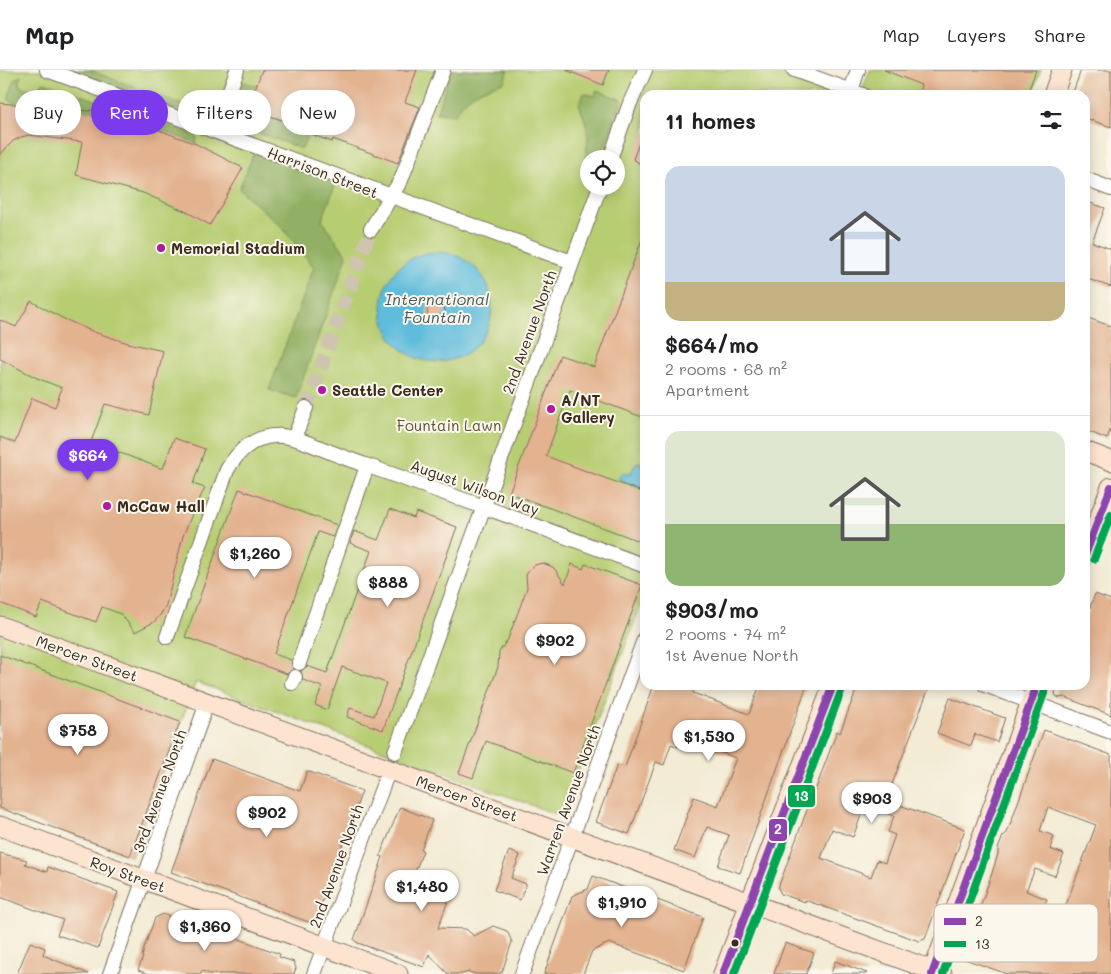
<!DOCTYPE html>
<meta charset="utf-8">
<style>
body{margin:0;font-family:Mali,sans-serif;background:#f6f6f6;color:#202124;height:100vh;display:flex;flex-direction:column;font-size:19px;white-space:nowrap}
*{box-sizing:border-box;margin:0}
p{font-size:16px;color:#757577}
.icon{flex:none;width:28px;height:28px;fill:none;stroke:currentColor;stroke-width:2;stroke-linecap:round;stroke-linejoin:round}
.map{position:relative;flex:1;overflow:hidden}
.drawer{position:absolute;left:640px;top:20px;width:450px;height:600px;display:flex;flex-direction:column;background:#fff;border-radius:15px;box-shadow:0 2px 12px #0003}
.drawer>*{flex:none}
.guide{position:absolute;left:15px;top:20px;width:475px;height:45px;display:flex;gap:10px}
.buttons{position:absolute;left:580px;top:80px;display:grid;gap:10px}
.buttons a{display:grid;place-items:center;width:45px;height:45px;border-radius:50%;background:#fff;box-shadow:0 2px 12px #0003;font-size:25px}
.price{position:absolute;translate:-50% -42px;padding:0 11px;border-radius:18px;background:#fff;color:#222;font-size:16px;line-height:32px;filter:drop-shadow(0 1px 2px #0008)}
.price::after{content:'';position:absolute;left:50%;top:30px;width:15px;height:11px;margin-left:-8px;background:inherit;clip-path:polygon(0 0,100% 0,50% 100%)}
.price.active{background:#7c3aed;color:#fff}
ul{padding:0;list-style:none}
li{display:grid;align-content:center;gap:10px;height:265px;padding:0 25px}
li+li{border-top:1px solid #e0e0e0}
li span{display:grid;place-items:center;height:155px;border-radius:15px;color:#555}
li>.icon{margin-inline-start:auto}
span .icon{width:90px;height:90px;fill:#fffc;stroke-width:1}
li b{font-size:21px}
h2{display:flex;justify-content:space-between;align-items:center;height:60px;padding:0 25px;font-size:21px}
.chip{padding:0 18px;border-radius:22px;background:#fff;box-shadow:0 2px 12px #0003;font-size:18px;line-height:45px}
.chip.active{background:#7c3aed;color:#fff}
header{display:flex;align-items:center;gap:30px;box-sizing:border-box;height:70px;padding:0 25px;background:#fff;border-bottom:1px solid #e0e0e0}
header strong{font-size:24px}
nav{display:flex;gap:28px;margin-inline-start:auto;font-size:18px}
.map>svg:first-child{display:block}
</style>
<header>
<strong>Map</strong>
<nav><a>Map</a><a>Layers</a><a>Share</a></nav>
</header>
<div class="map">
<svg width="1111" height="904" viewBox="0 0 1111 904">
<rect width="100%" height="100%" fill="#fbf7ec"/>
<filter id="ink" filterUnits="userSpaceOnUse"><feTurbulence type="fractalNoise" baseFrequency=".02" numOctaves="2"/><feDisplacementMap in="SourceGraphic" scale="10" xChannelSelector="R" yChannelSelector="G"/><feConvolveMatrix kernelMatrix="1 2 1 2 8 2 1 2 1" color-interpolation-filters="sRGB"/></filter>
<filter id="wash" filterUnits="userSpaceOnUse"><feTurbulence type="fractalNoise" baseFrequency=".0096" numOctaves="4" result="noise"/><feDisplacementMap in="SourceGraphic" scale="20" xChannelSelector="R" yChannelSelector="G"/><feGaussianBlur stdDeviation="1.12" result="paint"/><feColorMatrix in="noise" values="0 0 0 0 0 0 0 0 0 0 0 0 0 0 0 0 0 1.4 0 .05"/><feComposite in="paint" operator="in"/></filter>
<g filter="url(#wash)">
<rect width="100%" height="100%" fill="#f3ebd4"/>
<path fill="#b7cd72" stroke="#797c48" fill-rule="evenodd" d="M0,0H772L838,25H645V524L561,746L196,612L131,786L0,738ZM589,89H616V116H589Z
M870,0H1041L1032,25H860Z"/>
<path fill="#91b064" stroke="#666d41" d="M71,0H89L209,45L208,48L202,49Z
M452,0H508L504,12C483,18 465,25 455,45L436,43Z
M21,6L19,12L21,17C30,20 37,19 44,12L194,65L197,67L196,74L151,57L90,40V41L17,34L8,29L15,9Z
M244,12L256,16L249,38L304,58L303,61L308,63L302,79L234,54L232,47Z
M597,20L622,30L600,89H589V104L582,101L585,94L588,67L586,54L579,34L584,23L595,26Z
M256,83L336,113L322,150L347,186L296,328L269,320L314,197L280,155L239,119L253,85Z"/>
<path fill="#5ebcdc" stroke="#4c737d" d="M382 237a55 55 0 1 1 110 0a55 55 0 1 1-110 0Z
M641,392V396L645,399V419L618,409L622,403L630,404L636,393Z"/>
<g id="blocks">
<path fill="#e3b28f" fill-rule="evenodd" d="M262,0H417L405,32L420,37L398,93L333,69L332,72L303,61L304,58L248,38Z
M566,0H609L603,15Z
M884,0H1036L1027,25H926L919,22L921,15Z
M1081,0H1111V57L1085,48V25H1072Z
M0,33L90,41V40L115,46L151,57L196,74L243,98L210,155L187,142L143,123L76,105L82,72L29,65L21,67L13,71L0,85Z
M644,60L645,61V97L633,89Z
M1085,131L1105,138L1092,172L1111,179V217L1085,208Z
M644,164L645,348L570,320L546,386L645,423V473L509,423L560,285L594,297Z
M31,231L62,248L94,262L128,273L163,281L149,345L105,334L91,372L163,399L174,368L205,379L193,414L205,418L193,442L183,466L166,535L161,544L154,552L135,562L121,544L102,537L96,552L42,532L36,547L0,533V367L15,373L32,328L55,337L62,318L37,308L0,289V250L16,257Z
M427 241a9 9 0 1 1 18 0a9 9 0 1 1-18 0Z
M1085,247L1111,256V358L1107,369L1085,360Z
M239,419L337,455L333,467L318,462L274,584L291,590L293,599L287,604L185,567Z
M390,439L414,448L416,442L457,457L383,660L347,647L350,638L374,646L386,613L342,597L327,640L315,635L322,617L303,610L301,601L307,596L327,603L371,481L350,473L354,461L378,470Z
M542,493L548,495L554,498L565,514L572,494L583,499L585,494L642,515L573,703L486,671L473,708L459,703L498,597L499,582L508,569L527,518L526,505L530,499L535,495Z
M1095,524L1111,530V645L1064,627L1059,628L1056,626L1055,622L1060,615H1085V551Z
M0,585L180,652L130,786L0,738Z
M654,615H696L693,623L749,644L760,615H807L740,803L718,796L729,765L707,757L695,788L674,780L694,727L718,736L736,688L682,668L678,677L671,674L664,695L656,692L629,764L596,752L617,695L625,697Z
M858,615H930L886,730L965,759L925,869L919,871L805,830V832L781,824L778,818L814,721H815L837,661L840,663ZM865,735L894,746L888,762L895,765L885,793L877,790L871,807L821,788L832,759L853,767Z
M950,628L1005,648L997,672L975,664L971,676L937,663Z
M1044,660L1111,685V904H1007L962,888L991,806L998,784V779L1003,766L1007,763ZM1048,737L1096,755L1050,877L1032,870L1047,829L1026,821L1035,799L1055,806L1064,784L1050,779L1054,766L1040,761Z
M212,689L300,721L307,701L362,721L314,854L171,802Z
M400,737L432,750L421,780L423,781L410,815L449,828L438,858L466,859L474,866L493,856L507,861L512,872L502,902L498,904H476L469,902L462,904H451L447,903L429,884L424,897L358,873L354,870L383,787L380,786Z
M509,781L520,785L511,808L526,814L520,830L494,820Z
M0,783L27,790L25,794L47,802L48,797L118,822L98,878L57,865L63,850L0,827Z
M593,806L703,847L684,900L609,873L592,881L583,904H544L572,826L588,819Z
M163,844L178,850L179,847L280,884L279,887L294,892L296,898L294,904H210L202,901L201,904H149L138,900L143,887H142L144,878L155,848Z
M30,872L45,878L43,885L89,904H17Z
M785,873L814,883L806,904H774Z
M835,891L867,903L866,904H831Z"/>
</g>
</g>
<g filter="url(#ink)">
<use href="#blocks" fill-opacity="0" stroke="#7b6e5e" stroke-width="1"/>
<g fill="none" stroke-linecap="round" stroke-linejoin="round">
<path stroke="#cec4b0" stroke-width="14" stroke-dasharray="14 7" stroke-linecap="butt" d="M306,338L371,159"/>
<defs>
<path id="street" d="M47,0L572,192
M794,0L863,25
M851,20L858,0
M215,61L237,0
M610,89L630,33L645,0
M1085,109L1111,119
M371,159L401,110L443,0
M294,368L306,338
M167,567L227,400C239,379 257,364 282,366C294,367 306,372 318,377C335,384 353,391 371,397C462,429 554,462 645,496
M299,593L367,396
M292,613L295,607
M985,615L1111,662
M395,682L600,116
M110,904L207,633
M314,904L389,699
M522,904L645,567"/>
<path id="secondary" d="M1053,25L1062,0
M1085,381L1111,391
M1085,485L1111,417
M0,556C314,673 629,786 942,904
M0,756L398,904
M723,904L833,615
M932,904L1037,615"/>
</defs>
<use href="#street" stroke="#7b6e5e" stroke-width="16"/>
<use href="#secondary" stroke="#7b6e5e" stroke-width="21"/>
<use href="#street" stroke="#fff" stroke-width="14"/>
<use href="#secondary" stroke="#fde4d1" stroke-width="19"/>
<defs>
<path id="bus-1" d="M1085,485L1111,417
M723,904L833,615
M932,904L1037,615"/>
<path id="bus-2" d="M1094,489L1111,445
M734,904L842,619
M943,904L1046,618"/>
</defs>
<use href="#bus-1" stroke="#fbf7ec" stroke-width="11"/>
<use href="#bus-2" stroke="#fbf7ec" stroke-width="11"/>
<use href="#bus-1" stroke="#8e44ad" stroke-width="8"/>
<use href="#bus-2" stroke="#00a651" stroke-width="8"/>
</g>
</g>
<g fill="#b5179e" stroke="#fbf7ec" stroke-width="2">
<circle cx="161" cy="178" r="5"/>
<circle cx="322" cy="320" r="5"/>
<circle cx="551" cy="339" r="5"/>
<circle cx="107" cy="436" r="5"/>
</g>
<circle fill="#3b2a1e" stroke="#fbf7ec" stroke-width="2" cx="735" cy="873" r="4.5"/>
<g text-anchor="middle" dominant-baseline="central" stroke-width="4" stroke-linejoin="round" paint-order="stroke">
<g font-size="15" fill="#3b2a1e" stroke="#fbf7ec">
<text transform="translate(323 102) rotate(21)">Harrison Street</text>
<text transform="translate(529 262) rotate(-70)">2nd Avenue North</text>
<text transform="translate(475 417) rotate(20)">August Wilson Way</text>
<text transform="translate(87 588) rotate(20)">Mercer Street</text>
<text transform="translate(159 721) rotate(-70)">3rd Avenue North</text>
<text transform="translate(467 728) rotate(20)">Mercer Street</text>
<text transform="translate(568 730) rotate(-70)">Warren Avenue North</text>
<text transform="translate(336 796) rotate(-70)">2nd Avenue North</text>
<text transform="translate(128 804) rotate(20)">Roy Street</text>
</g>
<g font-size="15" font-weight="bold" fill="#3b2a1e" stroke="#fbf7ec" text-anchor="start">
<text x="171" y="178">Memorial Stadium</text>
<text x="332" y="320">Seattle Center</text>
<text x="561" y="330">A/NT<tspan x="561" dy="17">Gallery</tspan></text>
<text x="117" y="436">McCaw Hall</text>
</g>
<g font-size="15" fill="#5a5333" stroke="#fbf7ec">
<text x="449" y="355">Fountain Lawn</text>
</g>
<g font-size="16" font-style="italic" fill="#475d60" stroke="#fbf7ec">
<text x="437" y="228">International<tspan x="437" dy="18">Fountain</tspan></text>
</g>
</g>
<rect x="934" y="834" width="164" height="58" rx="8" fill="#fbf7ec" stroke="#c1baae" stroke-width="1"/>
<rect x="944" y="848" width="22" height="7" fill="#8e44ad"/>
<rect x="944" y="871" width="22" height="6" fill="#00a651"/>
<g font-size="14" fill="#3b2a1e">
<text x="975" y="856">2</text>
<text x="975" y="879">13</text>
</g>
<g stroke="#fbf7ec" stroke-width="2">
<rect x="787" y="714" width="29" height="24" rx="5" fill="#00a651"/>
<rect x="768" y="748" width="20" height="24" rx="5" fill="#8e44ad"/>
</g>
<g font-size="14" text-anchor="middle" font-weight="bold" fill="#fff">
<text x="801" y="731">13</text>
<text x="778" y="764">2</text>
</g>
</svg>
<div class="buttons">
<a><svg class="icon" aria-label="locate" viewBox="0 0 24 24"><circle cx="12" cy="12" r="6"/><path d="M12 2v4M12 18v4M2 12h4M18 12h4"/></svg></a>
</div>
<b class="price active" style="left:88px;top:411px">$664</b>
<b class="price" style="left:255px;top:509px">$1,260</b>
<b class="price" style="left:388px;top:538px">$888</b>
<b class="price" style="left:555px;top:596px">$902</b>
<b class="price" style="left:78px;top:686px">$758</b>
<b class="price" style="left:709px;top:692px">$1,530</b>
<b class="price" style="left:872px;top:754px">$903</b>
<b class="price" style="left:267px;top:768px">$902</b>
<b class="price" style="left:422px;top:842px">$1,480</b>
<b class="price" style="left:622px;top:858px">$1,910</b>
<b class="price" style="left:205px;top:882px">$1,360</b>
<div class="guide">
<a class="chip">Buy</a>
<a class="chip active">Rent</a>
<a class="chip">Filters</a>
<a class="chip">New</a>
</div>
<section class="drawer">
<h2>11 homes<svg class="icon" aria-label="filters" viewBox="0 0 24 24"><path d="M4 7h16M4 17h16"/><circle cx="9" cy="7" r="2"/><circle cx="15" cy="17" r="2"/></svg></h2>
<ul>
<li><span style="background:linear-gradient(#c9d6e8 75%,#c2b280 0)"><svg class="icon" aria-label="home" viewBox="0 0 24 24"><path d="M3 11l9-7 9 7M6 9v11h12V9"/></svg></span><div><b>$664/mo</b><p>2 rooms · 68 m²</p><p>Apartment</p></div></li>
<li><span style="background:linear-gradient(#dfe7d0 60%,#8fb573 0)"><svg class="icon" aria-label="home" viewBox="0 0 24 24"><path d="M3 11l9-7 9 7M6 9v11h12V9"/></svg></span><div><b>$903/mo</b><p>2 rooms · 74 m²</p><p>1st Avenue North</p></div></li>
</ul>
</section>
</div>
